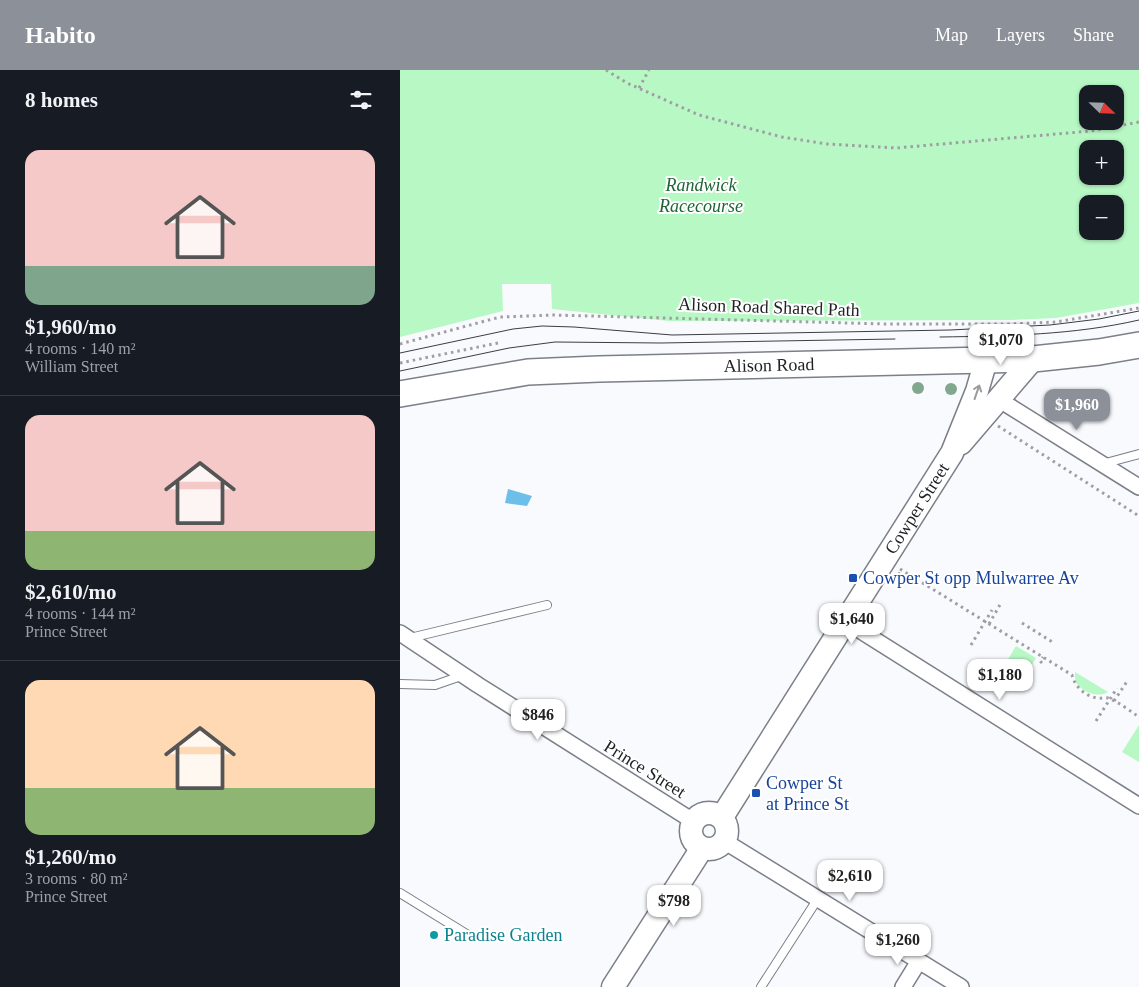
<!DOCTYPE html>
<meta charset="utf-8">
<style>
body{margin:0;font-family:"Times New Roman",serif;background:#242831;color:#f1f3f6;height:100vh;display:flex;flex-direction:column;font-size:19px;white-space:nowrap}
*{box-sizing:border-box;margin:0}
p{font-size:16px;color:#9ea1a6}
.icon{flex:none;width:28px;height:28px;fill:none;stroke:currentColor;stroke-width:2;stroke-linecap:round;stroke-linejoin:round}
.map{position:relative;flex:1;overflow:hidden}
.sheet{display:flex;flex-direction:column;background:#171b24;width:400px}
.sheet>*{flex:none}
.needle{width:32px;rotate:113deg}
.buttons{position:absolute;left:679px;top:15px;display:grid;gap:10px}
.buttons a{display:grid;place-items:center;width:45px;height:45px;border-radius:10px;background:#171b24;box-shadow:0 1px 4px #0004;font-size:25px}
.price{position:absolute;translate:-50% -42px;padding:0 11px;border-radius:10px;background:#fff;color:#222;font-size:16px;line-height:32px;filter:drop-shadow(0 1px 2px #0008)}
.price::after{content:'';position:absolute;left:50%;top:30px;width:15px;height:11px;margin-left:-8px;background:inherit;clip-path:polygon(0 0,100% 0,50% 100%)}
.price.active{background:#8c9099;color:#fff}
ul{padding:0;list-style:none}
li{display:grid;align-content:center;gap:10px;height:265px;padding:0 25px}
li+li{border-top:1px solid #363941}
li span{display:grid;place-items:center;height:155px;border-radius:15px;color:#555}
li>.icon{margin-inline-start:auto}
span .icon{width:90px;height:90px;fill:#fffc;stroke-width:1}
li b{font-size:21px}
h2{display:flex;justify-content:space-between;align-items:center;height:60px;padding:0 25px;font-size:21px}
header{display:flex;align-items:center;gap:30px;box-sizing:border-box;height:70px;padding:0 25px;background:#8c9099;color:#fff}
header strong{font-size:24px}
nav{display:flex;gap:28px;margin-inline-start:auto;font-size:18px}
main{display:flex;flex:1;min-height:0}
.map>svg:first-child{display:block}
</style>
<header>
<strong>Habito</strong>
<nav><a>Map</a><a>Layers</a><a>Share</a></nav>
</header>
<main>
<section class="sheet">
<h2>8 homes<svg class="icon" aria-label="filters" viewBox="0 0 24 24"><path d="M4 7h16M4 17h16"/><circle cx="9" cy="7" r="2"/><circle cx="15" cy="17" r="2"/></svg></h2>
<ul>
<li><span style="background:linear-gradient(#f6c9c9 75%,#7fa58c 0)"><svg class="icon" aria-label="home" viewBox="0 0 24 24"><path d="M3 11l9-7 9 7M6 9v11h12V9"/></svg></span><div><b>$1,960/mo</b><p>4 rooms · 140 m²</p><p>William Street</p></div></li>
<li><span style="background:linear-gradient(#f6c9c9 75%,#8fb573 0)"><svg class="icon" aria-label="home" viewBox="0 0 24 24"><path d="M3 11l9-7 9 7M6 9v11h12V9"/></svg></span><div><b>$2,610/mo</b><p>4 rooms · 144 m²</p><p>Prince Street</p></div></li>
<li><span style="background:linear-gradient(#ffd9b3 70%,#8fb573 0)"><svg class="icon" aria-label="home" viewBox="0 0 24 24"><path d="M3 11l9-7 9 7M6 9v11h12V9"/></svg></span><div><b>$1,260/mo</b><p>3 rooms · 80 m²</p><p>Prince Street</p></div></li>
</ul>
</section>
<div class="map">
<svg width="739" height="917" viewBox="0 0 739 917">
<rect width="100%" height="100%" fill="#f9fafe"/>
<path fill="#b8f8c5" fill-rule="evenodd" d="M0,0H739V233L656,248L610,250L269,251L152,239L151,214H102L103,241L0,267ZM688,24H715V51H688ZM688,79H715V106H688ZM688,134H715V161H688Z
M616,576L636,588L618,618L598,606Z
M675,602L708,622C699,628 684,623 677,614C675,611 675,606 675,602Z
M739,655V692L722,682Z"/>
<path fill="#6dbfe9" d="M108,419L132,426L127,436L105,433Z"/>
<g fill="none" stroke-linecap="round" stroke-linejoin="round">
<defs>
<path id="lane" d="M702,394L739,384
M10,568L147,535
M0,614L35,615L64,605
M0,823L68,865
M361,917L417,830"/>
<path id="street" d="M598,329L739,417
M445,551L739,736
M0,563L78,615L293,751
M324,771L561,917
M503,917L519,891"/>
<g id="secondary">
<path d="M561,373L633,289"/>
<circle cx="309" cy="761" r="18"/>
<path id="s1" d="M322,747L552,383L577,321L586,290"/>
<path d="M213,917L302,778"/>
</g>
<g id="primary">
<path id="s2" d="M0,324L128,302L199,299L633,289L699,282L739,275"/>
</g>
</defs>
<use href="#lane" stroke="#7c7f88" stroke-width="10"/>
<use href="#street" stroke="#7c7f88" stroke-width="18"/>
<use href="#secondary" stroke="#7c7f88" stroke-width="25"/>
<use href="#primary" stroke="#7c7f88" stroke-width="28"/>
<path stroke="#9e9fa3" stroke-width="3" stroke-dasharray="2.5 4" stroke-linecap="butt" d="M206,0L227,13L299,45L382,67L427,74L496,78L691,61L739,52
M239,18L249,0
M0,274L100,247L154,245L486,254H609L656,252L739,238
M0,293L98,273
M598,356L739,446
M500,499L672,605C675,617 685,626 697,628C701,629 705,627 708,628C719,632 730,641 739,647
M498,503L514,513L517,509
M514,513L519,516
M622,553L654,573
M589,554L601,533
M571,575L592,540
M642,593L640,591L643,587
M714,631L728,610
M696,651L717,618"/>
<use href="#lane" stroke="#fff" stroke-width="8"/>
<use href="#street" stroke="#fff" stroke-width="15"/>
<use href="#secondary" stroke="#fff" stroke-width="22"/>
<use href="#primary" stroke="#fff" stroke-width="25"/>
<path stroke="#3c3e41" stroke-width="1" d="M540,267C607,266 674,265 739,250
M0,283L113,259L142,256L174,257L272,265L550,260L650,255L699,249L739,241
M0,301L109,278L155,272L261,273L495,269"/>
</g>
<g fill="#80a88f">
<circle cx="518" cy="318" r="6"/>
<circle cx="551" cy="319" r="6"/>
</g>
<defs><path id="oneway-shaft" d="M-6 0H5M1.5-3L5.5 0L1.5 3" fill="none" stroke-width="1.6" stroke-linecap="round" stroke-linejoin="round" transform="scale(1.25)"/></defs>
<use stroke="#9a9b9c" href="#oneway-shaft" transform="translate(577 322) rotate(-71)"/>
<g fill="#1a4fb4" stroke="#fff" stroke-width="2">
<rect x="448" y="503" width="10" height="10" rx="2.5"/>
<rect x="351" y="718" width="10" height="10" rx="2.5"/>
</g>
<circle fill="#0f9aa8" stroke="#fff" stroke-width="2" cx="34" cy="865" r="5"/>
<g text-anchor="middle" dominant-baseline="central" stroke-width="4" stroke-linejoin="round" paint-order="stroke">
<g font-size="18" font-style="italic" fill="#1d6535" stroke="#fff">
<text x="301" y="115">Randwick<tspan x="301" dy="21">Racecourse</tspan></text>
</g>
<g font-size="18" fill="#1e2023" stroke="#fff">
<text transform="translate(369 237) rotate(2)">Alison Road Shared Path</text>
<text stroke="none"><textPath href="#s2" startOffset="371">Alison Road</textPath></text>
<text stroke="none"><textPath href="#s1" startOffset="365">Cowper Street</textPath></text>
<text transform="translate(245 699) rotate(32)">Prince Street</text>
</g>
<g font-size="18" fill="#164399" stroke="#fff" text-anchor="start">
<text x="463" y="508">Cowper St opp Mulwarree Av</text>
<text x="366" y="713">Cowper St<tspan x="366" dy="21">at Prince St</tspan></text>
</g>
<g font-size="18" fill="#0d838f" stroke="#fff" text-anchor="start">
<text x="44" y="865">Paradise Garden</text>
</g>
</g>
</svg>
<div class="buttons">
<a><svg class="needle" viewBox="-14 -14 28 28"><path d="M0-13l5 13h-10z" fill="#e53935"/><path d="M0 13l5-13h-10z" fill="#9ea1a6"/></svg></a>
<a>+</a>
<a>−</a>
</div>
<b class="price" style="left:601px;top:296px">$1,070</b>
<b class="price active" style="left:677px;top:361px">$1,960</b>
<b class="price" style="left:452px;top:575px">$1,640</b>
<b class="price" style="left:600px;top:631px">$1,180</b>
<b class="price" style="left:138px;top:671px">$846</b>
<b class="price" style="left:450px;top:832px">$2,610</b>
<b class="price" style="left:274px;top:857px">$798</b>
<b class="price" style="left:498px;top:896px">$1,260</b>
</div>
</main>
